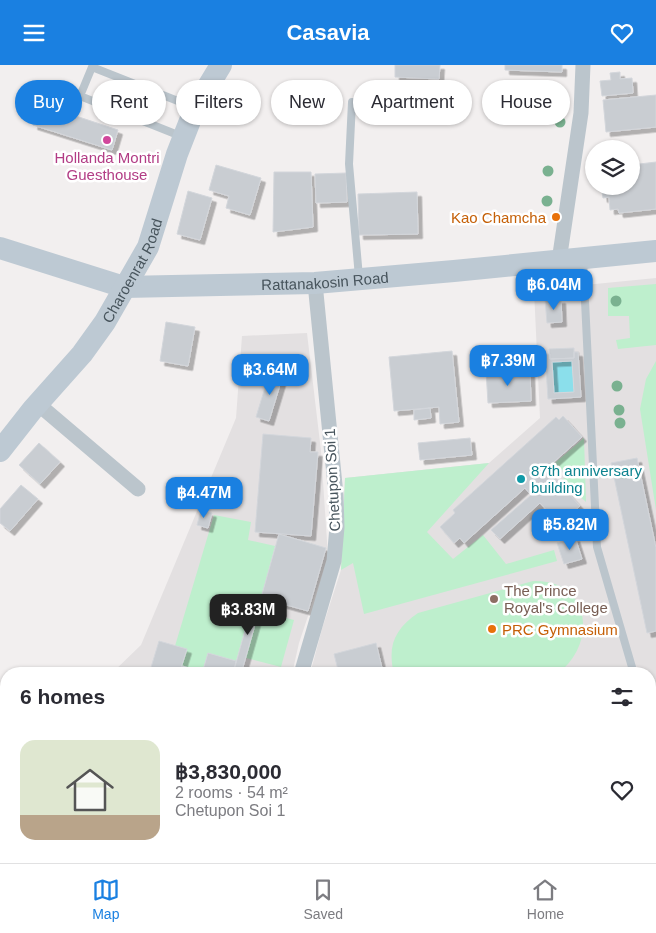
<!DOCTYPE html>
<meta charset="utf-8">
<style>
body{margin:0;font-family:Helvetica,sans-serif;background:#f7f7f7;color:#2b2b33;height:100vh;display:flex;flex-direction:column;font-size:19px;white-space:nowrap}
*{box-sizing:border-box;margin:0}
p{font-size:16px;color:#7c7c81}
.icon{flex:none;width:28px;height:28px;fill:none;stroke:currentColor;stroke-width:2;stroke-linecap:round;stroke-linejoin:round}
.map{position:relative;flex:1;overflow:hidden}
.panel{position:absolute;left:0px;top:602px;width:656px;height:196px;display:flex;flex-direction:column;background:#fff;border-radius:20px 20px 0 0;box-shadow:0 1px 4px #0004}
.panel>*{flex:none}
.top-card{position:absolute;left:15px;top:15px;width:626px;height:45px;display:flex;gap:10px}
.tools{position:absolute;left:585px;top:75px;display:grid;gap:10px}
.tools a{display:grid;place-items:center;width:55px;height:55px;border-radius:50%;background:#fff;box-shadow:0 1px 4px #0004;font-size:25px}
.price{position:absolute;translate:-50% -42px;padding:0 11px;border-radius:10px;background:#1a80e1;color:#fff;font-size:16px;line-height:32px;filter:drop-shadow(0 1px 2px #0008)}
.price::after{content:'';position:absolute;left:50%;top:30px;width:15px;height:11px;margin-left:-8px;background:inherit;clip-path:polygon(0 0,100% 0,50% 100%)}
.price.active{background:#222;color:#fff}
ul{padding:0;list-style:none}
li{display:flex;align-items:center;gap:15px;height:125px;padding:0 20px}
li+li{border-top:1px solid #e1e1e2}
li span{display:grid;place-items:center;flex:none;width:140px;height:100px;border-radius:15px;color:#555}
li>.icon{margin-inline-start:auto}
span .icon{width:60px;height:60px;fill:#fffc;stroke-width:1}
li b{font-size:21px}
h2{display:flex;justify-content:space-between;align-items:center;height:60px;padding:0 20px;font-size:21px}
.chip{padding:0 18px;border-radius:22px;background:#fff;box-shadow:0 1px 4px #0004;font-size:18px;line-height:45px}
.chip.active{background:#1a80e1;color:#fff}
header{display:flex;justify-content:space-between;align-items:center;height:65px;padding:0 20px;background:#1a80e1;color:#fff;font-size:22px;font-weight:800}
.menu{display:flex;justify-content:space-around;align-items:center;height:70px;border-top:1px solid #e1e1e2;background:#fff;font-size:14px;color:#7c7c81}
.menu a{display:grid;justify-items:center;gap:2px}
.menu .active{color:#1a80e1}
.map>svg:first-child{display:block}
</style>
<header><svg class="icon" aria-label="menu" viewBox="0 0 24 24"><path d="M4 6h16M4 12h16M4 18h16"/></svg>Casavia<svg class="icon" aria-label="heart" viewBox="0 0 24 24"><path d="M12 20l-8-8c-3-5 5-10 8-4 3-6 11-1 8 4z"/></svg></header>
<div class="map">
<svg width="656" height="798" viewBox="0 0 656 798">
<defs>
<filter id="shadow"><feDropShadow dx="4.5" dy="4.5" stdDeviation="0" flood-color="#0004"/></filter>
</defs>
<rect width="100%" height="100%" fill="#f2efef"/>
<path fill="#e3e0e1" d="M656,213V798H267V793L650,792V609H310L322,564L341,505L345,413L489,398L540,353L534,225Z
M307,268L321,386L328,491L299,578L292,609H111L141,580L236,353L242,271Z
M41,793H228L226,798H42Z"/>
<path fill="#beefcd" d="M656,219V280L618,284L616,275L630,273L629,251H608V223Z
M656,296V445L640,344L646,314Z
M584,373L586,437L562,415L567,410L555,398Z
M489,398L427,467L453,494L483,470L506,499L554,485L557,496L364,549L353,498L341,505L345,413Z
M214,450L251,457L248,475L275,481L261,533H254L236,596L208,588L202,607L209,609H199V606L182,601L187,585L175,581Z
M533,516C590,514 599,578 557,609H394C387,580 395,564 418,548Z
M259,546L294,555L281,602L246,593Z
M152,793H200V798H153Z"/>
<path fill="#8bdfeb" d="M572,296L574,327L554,328L552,297Z"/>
<path fill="#c9cdd2" stroke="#d3d6db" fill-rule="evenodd" filter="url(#shadow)" d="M395,0H440L439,14L395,12Z
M505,0H562V7L505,5Z
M620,7V14L632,13L633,28L602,31L600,16L611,15L610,8Z
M656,30V62L606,67L603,35Z
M40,39L118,65L112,85L33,60Z
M656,97V144L619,148L618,144L610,145L609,132L603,133L601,121H631V100Z
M216,100L261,113L250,150L226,143L229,131L209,125Z
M274,107H311L313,162L273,167Z
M346,108L347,137L316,138L315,109Z
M188,126L212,133L200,175L177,169Z
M417,127L418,169L359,170L358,129Z
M561,234L562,257L547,258L545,235Z
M166,257L195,262L188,301L160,296Z
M574,283V293L550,294L549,284Z
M452,286L459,357L440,359L439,342L394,346L389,292Z
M574,287H578L581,332L548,334L545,289H550V294L574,293ZM572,296L574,327L554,328L552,297Z
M515,305V308L530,307L531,336L488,338L486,306Z
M270,306L283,310L269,356L256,352Z
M430,343L431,353L414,355V345Z
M563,351L582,372L546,404L580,441L560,459L540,438L500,474L491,465L531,430L525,423L464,478L460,473L454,478L440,462L455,448L453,445L556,352L559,355Z
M263,369L311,373L310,387H318L311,471L255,467Z
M470,373L472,390L420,395L418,378Z
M39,378L60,397L40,419L19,400Z
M637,393L656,483V566L647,568L611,398Z
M21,420L38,434L10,466L0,458V444Z
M201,445L212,448L208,463L197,460Z
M279,469L326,483L308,546L261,533Z
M575,472L582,494L564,499L557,478Z
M254,533L262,535L241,609H233Z
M159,576L187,584L179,609H149Z
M376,578L382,603L374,605L375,609H339L334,589Z
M208,588L236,596L233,609H215L203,605Z
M182,601L199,606V609H179Z
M6,716V742L0,744V718Z
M656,751V797L638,798L636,792H650V753Z
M4,778L6,792H8L10,798H0V779Z
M26,792H40L42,798H27Z
M45,792H101L102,798H46Z
M295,792H338L317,798H306L305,796L296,798Z
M485,792H524L505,798H487Z
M552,792H621L602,798H549L553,797Z"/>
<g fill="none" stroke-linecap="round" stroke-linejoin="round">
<path stroke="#bbc5cc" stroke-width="8" d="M352,37L349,99L359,212
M183,72L80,31L92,2L193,42
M583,195L597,482L634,609
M650,673L656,697"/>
<path stroke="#bbc5cc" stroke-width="15" d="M559,196L581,48L583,0
M38,339L138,424
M301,609L334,496L337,462L336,430L315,218
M0,712L6,710
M650,721L656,719
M248,798L250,792
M367,798L387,792"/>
<g stroke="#bdc9d3" stroke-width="22">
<path id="s1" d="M0,183L124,222L315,218L454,206L656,186"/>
<path id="s2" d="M0,386L33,344L82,289L105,257L148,182L177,89L195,43L221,0"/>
</g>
</g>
<g fill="#7ab190">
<circle cx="503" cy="47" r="5.5"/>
<circle cx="560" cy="57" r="5.5"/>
<circle cx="548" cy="106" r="5.5"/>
<circle cx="547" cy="136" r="5.5"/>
<circle cx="616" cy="236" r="5.5"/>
<circle cx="617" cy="321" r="5.5"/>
<circle cx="619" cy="345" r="5.5"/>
<circle cx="620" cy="358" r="5.5"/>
<circle cx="624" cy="408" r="5.5"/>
<circle cx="581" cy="470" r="5.5"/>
</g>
<circle fill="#d1479c" stroke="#fff" stroke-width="2" cx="107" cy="75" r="5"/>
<g fill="#e8710a" stroke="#fff" stroke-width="2">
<circle cx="556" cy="152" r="5"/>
<circle cx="492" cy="564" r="5"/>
</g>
<circle fill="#0f9aa8" stroke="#fff" stroke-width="2" cx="521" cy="414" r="5"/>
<circle fill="#8d6e63" stroke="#fff" stroke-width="2" cx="494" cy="534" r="5"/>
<g text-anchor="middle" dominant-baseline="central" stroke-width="5" stroke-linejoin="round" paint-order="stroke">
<g font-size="15" fill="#b23c85" stroke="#fff">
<text x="107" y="92">Hollanda Montri<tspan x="107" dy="17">Guesthouse</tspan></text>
</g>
<g font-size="15" fill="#c56008" stroke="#fff" text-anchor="end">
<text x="546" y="152">Kao Chamcha</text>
<text x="502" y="564" text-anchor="start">PRC Gymnasium</text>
</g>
<g font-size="15" fill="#47545c" stroke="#fff">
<text stroke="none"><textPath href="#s2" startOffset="225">Charoenrat Road</textPath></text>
<text stroke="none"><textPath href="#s1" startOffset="331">Rattanakosin Road</textPath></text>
<text transform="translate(332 415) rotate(-93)">Chetupon Soi 1</text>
</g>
<g font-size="15" fill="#0d838f" stroke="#fff" text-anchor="start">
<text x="531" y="405">87th anniversary<tspan x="531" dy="17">building</tspan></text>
</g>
<g font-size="15" fill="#785e54" stroke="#fff" text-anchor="start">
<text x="504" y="525">The Prince<tspan x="504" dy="17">Royal's College</tspan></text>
</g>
</g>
</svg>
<div class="tools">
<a><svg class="icon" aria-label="layers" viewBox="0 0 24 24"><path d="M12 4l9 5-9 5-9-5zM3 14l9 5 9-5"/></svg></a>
</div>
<b class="price" style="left:554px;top:246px">฿6.04M</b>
<b class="price" style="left:508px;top:322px">฿7.39M</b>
<b class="price" style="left:270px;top:331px">฿3.64M</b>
<b class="price" style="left:204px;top:454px">฿4.47M</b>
<b class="price" style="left:570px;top:486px">฿5.82M</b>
<b class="price active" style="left:248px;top:571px">฿3.83M</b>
<div class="top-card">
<a class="chip active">Buy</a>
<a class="chip">Rent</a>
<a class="chip">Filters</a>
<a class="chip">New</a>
<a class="chip">Apartment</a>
<a class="chip">House</a>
</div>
<section class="panel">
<h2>6 homes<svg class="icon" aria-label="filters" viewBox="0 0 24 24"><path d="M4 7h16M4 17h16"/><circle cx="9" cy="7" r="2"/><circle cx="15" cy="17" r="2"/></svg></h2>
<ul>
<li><span style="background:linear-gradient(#dfe7d0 75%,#b9a48a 0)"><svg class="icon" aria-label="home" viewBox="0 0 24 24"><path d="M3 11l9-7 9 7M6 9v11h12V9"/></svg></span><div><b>฿3,830,000</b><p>2 rooms · 54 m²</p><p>Chetupon Soi 1</p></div><svg class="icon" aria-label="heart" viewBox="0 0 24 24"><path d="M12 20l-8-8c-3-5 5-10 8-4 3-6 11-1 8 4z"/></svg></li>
</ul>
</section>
</div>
<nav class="menu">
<a class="active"><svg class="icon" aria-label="map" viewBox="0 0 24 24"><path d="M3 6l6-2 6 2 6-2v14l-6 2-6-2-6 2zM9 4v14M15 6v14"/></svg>Map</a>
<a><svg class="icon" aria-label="saved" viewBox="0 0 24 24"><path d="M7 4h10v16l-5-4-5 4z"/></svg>Saved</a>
<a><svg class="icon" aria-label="home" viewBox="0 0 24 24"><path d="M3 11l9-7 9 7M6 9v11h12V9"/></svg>Home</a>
</nav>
